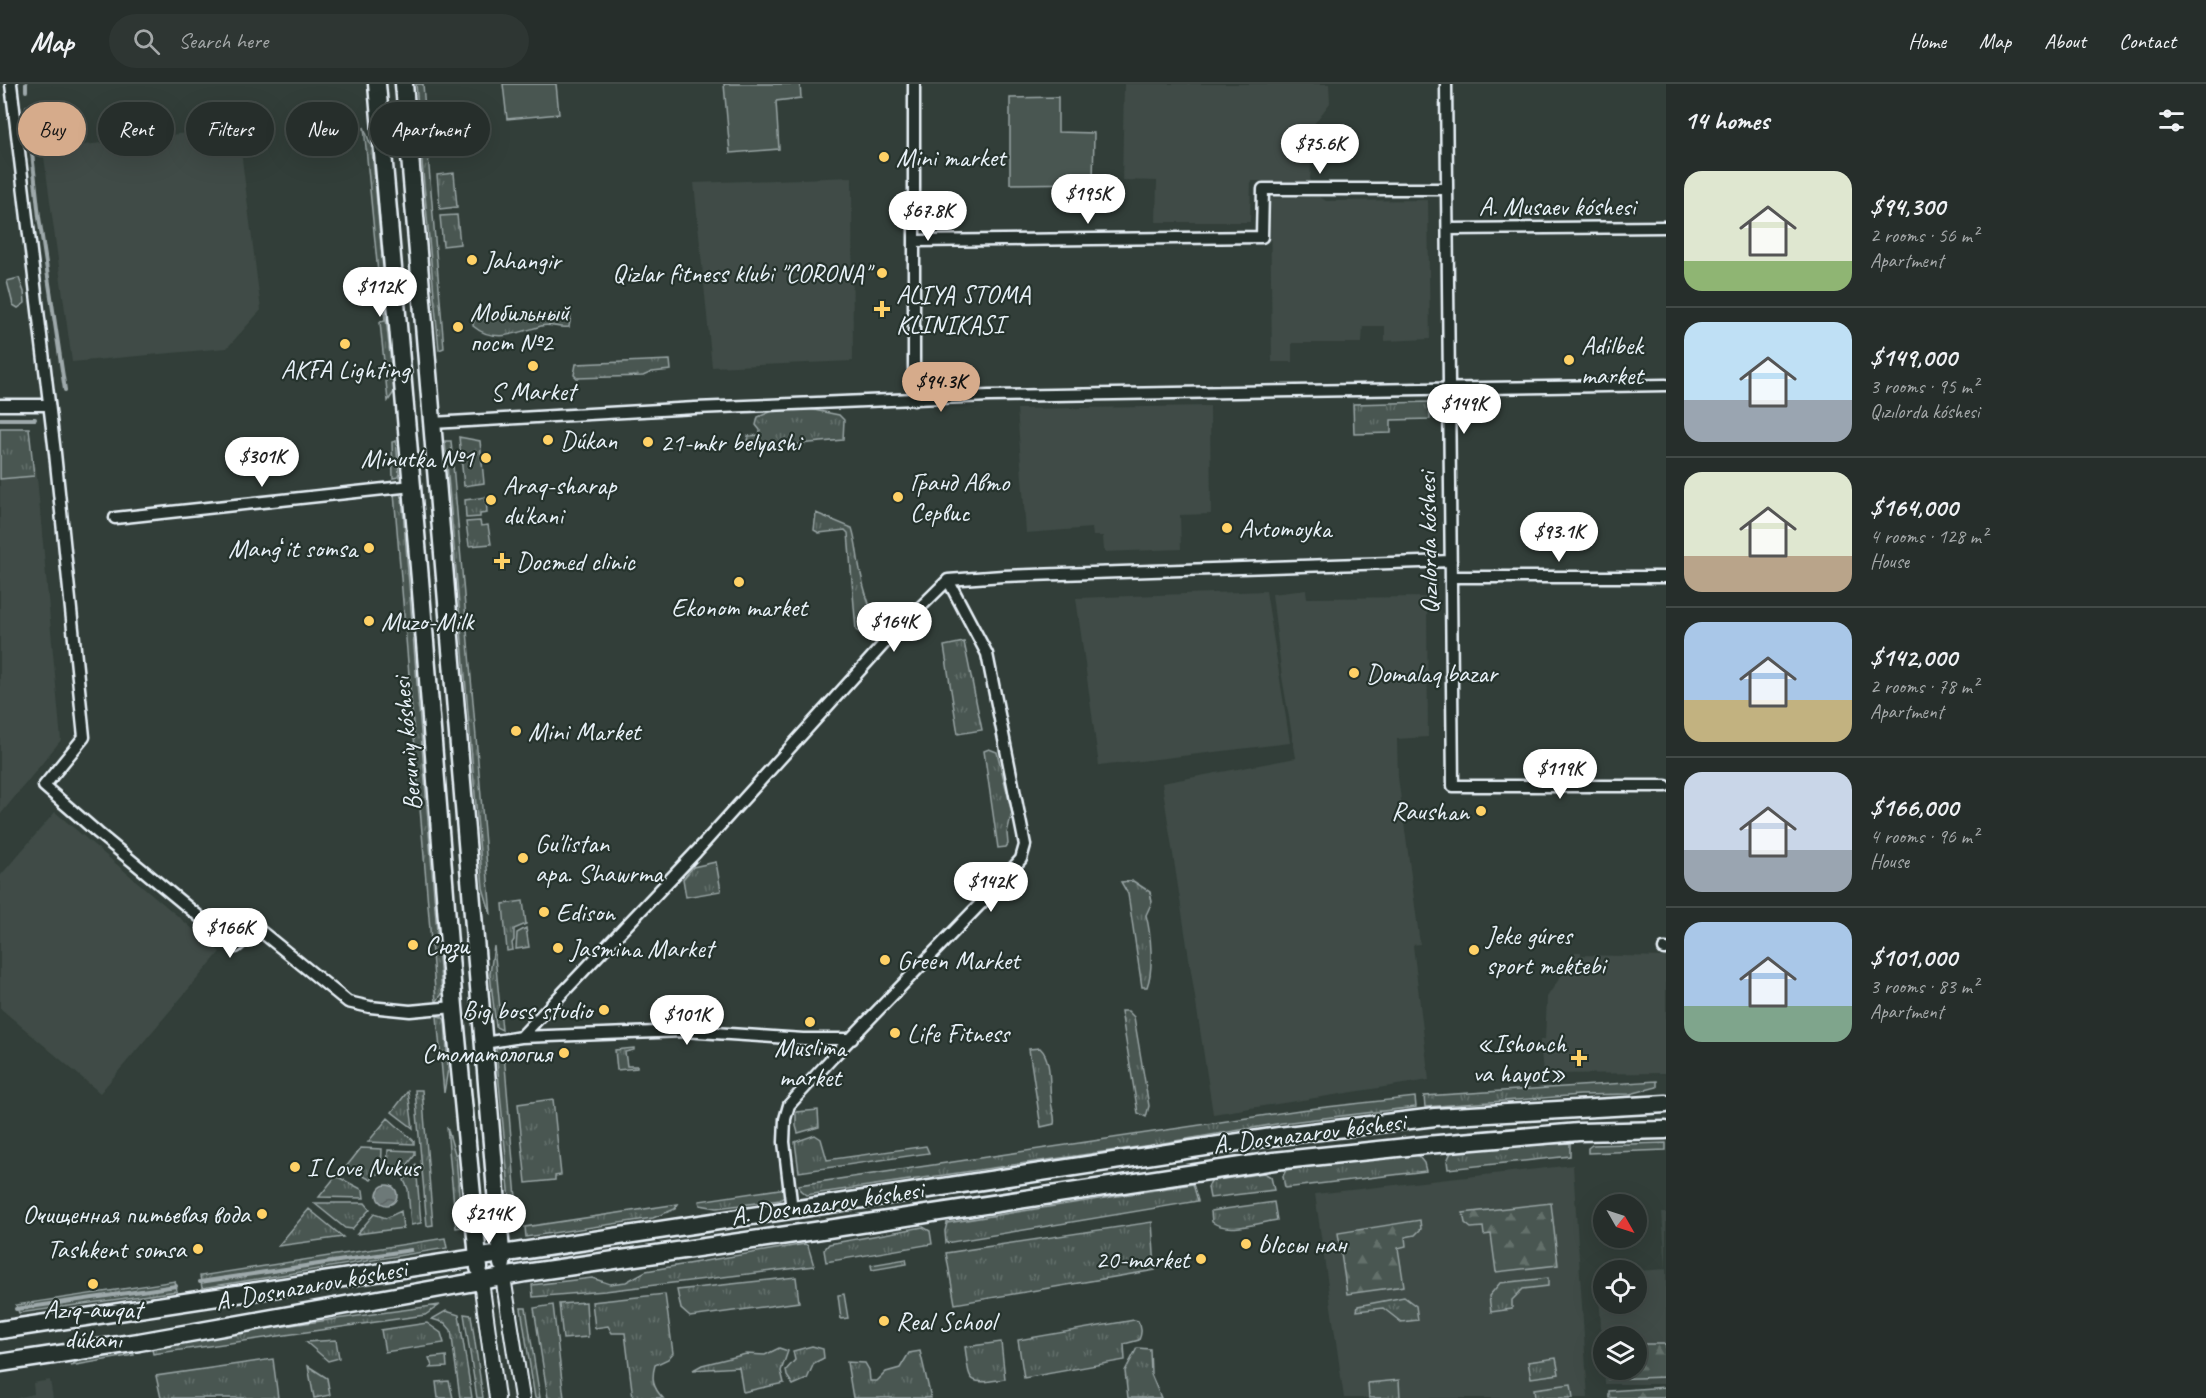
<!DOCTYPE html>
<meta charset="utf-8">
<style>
body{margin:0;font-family:Caveat,sans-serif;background:#2e3633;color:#f1f3f6;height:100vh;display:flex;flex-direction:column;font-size:22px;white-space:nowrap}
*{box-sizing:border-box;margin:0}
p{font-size:20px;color:#a4a8a9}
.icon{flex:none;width:33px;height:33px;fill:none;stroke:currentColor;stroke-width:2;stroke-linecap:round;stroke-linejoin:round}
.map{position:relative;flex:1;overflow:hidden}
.drawer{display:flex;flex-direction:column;background:#262e2b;width:540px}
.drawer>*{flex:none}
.banner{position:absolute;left:18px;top:18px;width:570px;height:54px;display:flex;gap:12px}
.needle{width:39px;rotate:129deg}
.fabs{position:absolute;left:1593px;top:1110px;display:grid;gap:12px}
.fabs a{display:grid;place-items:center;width:54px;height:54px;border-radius:50%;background:#262e2b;box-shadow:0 6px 24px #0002,0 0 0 2px #424a47;font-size:30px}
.price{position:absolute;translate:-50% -51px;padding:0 14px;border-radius:21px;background:#fff;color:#222;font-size:20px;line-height:39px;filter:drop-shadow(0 2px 3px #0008)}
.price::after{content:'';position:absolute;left:50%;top:36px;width:18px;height:14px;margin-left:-9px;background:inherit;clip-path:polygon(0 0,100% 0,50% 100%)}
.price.on{background:#d6ab8b;color:#111}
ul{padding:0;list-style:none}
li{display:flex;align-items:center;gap:18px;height:150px;padding:0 18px}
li+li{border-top:2px solid #424a47}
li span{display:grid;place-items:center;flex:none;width:168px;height:120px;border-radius:18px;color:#555}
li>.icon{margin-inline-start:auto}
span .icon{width:72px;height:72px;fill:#fffc;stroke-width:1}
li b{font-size:26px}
h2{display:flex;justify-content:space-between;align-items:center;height:72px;padding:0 18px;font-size:26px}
.pill{padding:0 21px;border-radius:27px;background:#262e2b;box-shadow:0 6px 24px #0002,0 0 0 2px #424a47;font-size:21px;line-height:54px}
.pill.on{background:#d6ab8b;color:#111}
header{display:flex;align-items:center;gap:36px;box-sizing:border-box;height:84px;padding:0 30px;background:#262e2b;border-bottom:2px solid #424a47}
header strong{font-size:28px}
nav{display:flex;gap:33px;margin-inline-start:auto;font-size:21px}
.search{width:420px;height:54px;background:#2e3633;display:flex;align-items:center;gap:15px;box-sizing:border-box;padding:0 21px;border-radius:33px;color:#a4a8a9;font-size:22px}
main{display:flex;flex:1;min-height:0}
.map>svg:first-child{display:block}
</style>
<header>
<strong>Map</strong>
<div class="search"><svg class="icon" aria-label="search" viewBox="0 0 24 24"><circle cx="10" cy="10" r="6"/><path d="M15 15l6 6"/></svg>Search here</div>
<nav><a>Home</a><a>Map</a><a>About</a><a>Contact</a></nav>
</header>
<main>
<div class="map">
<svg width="1666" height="1314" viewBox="0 0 1666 1314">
<defs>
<pattern id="grass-tufts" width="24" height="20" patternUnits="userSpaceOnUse" patternTransform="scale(1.5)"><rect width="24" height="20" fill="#495651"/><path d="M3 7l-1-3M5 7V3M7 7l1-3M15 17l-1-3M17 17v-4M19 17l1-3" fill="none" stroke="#636f6b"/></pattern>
<pattern id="forest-firs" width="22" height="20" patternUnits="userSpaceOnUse" patternTransform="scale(1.5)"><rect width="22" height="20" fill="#495651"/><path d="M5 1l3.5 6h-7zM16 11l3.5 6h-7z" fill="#636f6b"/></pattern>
<pattern id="water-waves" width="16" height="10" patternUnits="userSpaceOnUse" patternTransform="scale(1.5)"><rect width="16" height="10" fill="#6d7978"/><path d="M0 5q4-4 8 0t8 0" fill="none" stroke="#5b6363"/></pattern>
</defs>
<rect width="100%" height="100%" fill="#323e39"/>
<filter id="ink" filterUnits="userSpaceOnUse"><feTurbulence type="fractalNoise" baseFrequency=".0167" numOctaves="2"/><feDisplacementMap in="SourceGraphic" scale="12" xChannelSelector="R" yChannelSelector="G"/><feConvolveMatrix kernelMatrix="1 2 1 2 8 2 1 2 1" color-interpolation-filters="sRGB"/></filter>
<g filter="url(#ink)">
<path fill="#3f4b46" d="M1124,0H1329L1330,19L1314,40L1310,97H1251L1250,138H1156L1157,97L1122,96Z
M238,43L261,226L227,264L72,278L44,73L59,71L58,64Z
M852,93L853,277L712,283L694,99Z
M1320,113L1326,117L1428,116L1430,255L1385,257V242H1363L1362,259H1292V278H1272L1270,114Z
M1210,322L1211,430L1180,431L1181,465L1104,468L1103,452H1093L1092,444L1026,449L1017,325Z
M36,382L61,656L0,731V385Z
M1306,506L1307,514L1427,513L1428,653L1397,655L1398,693L1420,860L1413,861L1429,996L1213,1030L1162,699L1296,674L1282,593L1272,510Z
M1266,507L1290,659L1099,682L1076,514Z
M55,728L220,868L100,1009L0,924V792Z
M1575,868H1581V871L1666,873V989L1543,990L1540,956L1545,955L1547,913L1573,874Z
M1573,1081L1588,1314H1344L1315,1110Z
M1662,1129H1666V1300H1605L1604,1286H1636V1252H1607L1606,1247L1601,1244L1598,1191L1603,1190L1604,1220H1636L1637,1187L1666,1185Z
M50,1296L53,1314H16L34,1310L33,1299Z"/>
<path fill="url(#grass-tufts)" stroke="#98a4a4" stroke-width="1.5" d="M416,0H423L427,51L420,46Z
M364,43L372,65L383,184L378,189Z
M427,59L444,264L439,266L421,67L423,61Z
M454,89L457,123L440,125L437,91Z
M457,131L460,160L443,162L440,132Z
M19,194L24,208L25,219L18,224L13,221L7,197Z
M377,202L383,206L394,308L388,317L380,238L385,237L384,226H380Z
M567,229L571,231L569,243C559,245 550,239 541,242C517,249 494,260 473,242L474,236Z
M670,276L671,286L652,288L643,292L577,294L574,291L576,280Z
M1430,318V335L1391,336V349L1354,350L1353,320Z
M809,325L839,331L844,336L843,356L765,363C757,358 753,361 747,357L748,352L760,351V346L756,341L758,333L775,326Z
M0,344H29L34,392L0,395Z
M459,353L480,357L484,399L464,402Z
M396,357L399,389L398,393L393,394L392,358Z
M445,357H451L491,831L483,804Z
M394,409H399L402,413L442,910L436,918Z
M486,413L487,429L480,430V433L466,434L465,416Z
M816,429L852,444C857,459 857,475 861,490C864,506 869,521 875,535L865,552L856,546L848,449L845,446L819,449L814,446Z
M480,437L481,442L488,441L491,460L469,462L466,438Z
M964,558L982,646L958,650L944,562Z
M989,665L997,668L1012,728L1007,749L1008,760L1006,763L998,764L984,667Z
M716,778L721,807L686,813L683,795L693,783Z
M1133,797L1150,808L1152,818L1146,831C1151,850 1154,885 1147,903H1142L1128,810L1121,798Z
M523,817L526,840L514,845V856L512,859L513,866L507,867L503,820Z
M526,844L529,863L516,865L517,849Z
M494,862L502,946L496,943L490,890Z
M1121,927H1128L1134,933L1149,1022L1146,1033L1138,1029Z
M437,932L442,933L445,936L448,985L444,1009Z
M503,958L518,1138H512L496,966L499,961Z
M634,964V966L625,968L627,982H637V984L617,986L615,966Z
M1040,964C1052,975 1049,1001 1051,1016C1051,1025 1056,1032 1054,1040L1041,1043L1029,965Z
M1657,997V1003L1630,1010L1580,1011L1425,1023L1424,1012Z
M415,1006H422L433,1141L427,1142Z
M408,1007L413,1044L392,1028Z
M1415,1013L1416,1023L1282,1039L1151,1061L806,1111L800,1106L799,1101L1300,1026Z
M553,1015L561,1091L555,1092V1096L526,1099L518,1020Z
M818,1026L819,1043L798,1049L796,1042V1028Z
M388,1034L414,1057V1060L368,1058Z
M447,1043L456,1073L462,1143L456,1144Z
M815,1051L821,1055L827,1076L926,1062L929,1069L799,1088L795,1058Z
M1570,1059V1072L1448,1085L1447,1077L1452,1066Z
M1666,1059V1066L1588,1069V1064L1592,1061Z
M361,1064L382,1065L381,1090H376L371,1096L346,1083Z
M388,1066L415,1067V1071L399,1092L387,1089Z
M1416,1069L1424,1079L1426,1087L1285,1104L1283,1092L1286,1086Z
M416,1081L421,1139L411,1141L408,1105L404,1096Z
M1264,1089L1271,1093L1274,1106L1210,1114L1208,1103L1211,1097Z
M336,1092L363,1106L364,1114L319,1113Z
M1193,1100L1198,1117L946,1159L945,1147L947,1139Z
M786,1104V1111L780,1116L717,1124L700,1121L699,1117Z
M1274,1118L1277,1136C1257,1139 1229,1150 1212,1138L1211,1127Z
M314,1119H365L370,1125L352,1145L345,1144Z
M678,1120L675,1125L653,1134L526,1153L525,1143Z
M309,1125L343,1153L278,1162Z
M401,1127L403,1144L357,1150L374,1130L386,1134Z
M1152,1138L1155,1186L955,1220L946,1169Z
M923,1143L930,1147L932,1160L826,1178L824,1166L829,1160Z
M445,1154L447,1164L202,1204L200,1192Z
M805,1160L808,1162L814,1182L605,1207L533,1213L532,1201L592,1194L610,1200L626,1198L646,1187Z
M906,1175L907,1180L872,1186L871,1181Z
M796,1193L799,1218L690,1233L681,1225L677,1206Z
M1548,1194V1202L1523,1205L1512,1216V1225L1491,1228L1489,1212L1500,1199Z
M175,1197L177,1207L19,1229L16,1221Z
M665,1210L673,1269L668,1275L655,1281C651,1295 653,1304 663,1314H633L625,1249H612L608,1242L595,1244L592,1218Z
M844,1210L848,1234L841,1235L838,1211Z
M1404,1213L1416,1222L1418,1236L1401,1238L1383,1224L1357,1227L1358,1222Z
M586,1218L588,1253L563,1255L559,1220Z
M440,1221L425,1231L153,1270L151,1260Z
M553,1221L564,1314H548L534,1224Z
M521,1224H526L540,1314H535Z
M446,1227L459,1231L472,1314H460L451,1246L445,1239L432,1235Z
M464,1230L471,1231L483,1314H477Z
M1134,1236L1138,1237C1142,1244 1142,1249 1139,1256L1124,1260L1125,1276L1024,1294L1018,1256Z
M427,1239L441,1249L444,1259L385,1268L381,1246Z
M336,1256L339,1274L328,1277L306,1258Z
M1001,1258L1005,1295C967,1301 970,1300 965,1263Z
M812,1262L823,1265L824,1274L814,1279L807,1295L793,1301L787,1292L786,1286L795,1276L793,1267Z
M779,1264L788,1267L781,1287L784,1299L743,1308L739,1283L693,1286L702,1281L746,1270L765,1271Z
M1137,1264L1150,1265L1151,1290L1161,1314H1128L1125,1287Z
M131,1265L134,1271L70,1282L89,1270Z
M920,1267L931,1314H853L847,1278L865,1279L869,1286L870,1297H877L886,1288L900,1284L909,1269Z
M446,1272L447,1283L430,1284L432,1282L429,1274Z
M1556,1274L1559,1290L1531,1294L1528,1278Z
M273,1275L278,1314H161L156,1292Z
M308,1282L327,1294L330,1311L314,1314Z
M1399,1296L1400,1314H1369L1368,1299Z
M449,1297L453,1314H438L436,1298Z
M1571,1300L1573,1314H1535L1534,1305Z"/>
<path fill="url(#forest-firs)" stroke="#98a4a4" stroke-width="1.5" d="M1551,1119L1558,1181L1496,1188L1491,1150L1484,1151L1483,1143L1471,1144L1465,1139L1463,1129Z
M1420,1136L1421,1145L1415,1151L1405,1153L1406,1162L1398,1164L1404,1202L1347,1210L1338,1149Z
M1637,1260H1666V1293L1608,1295L1607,1286H1636Z
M1666,1303V1314H1609V1307Z"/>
<path fill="#495651" stroke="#98a4a4" stroke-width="1.5" d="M503,0H556L559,30L507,35Z
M724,0H800L801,14L776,17L779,65L730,69Z
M1058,13V48L1094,49L1093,99L1010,100V14Z"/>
<path fill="url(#water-waves)" stroke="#9ea9ab" stroke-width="1.5" d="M377 1111a10 10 0 1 1 20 0a10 10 0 1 1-20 0Z"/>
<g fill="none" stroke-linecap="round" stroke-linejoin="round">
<path stroke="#9ea9ab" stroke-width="4" d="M26,0V7
M27,23L39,133L65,306
M0,335H35
M200,1198L411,1166
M16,1225L176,1202"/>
<defs>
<path id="minor" d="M11,0L55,369L84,653L44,702L98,749L236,863L258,845L348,918L370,923L410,927L454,923
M914,0V316
M1446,0L1453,702H1666
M1448,145L1666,143
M914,157L1262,153L1263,105H1447
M0,321H49
M432,339L695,324L989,312L1666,301
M115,434L412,402
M1451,493H1666
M1664,865H1666
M521,953L684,947L803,955H852
M484,959L521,953L696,768L890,553L948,496L1003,492L1451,477
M792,1126L784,1058L785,1035L789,1021L832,974L989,811L1021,775L1025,761L987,570L948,496"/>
<path id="tertiary" d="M503,1193L522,1314
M481,1197L497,1314"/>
<path id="secondary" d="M377,0L420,495L454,923L479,1184
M404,0L502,1180
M0,1246L1279,1052L1435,1033L1666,1020
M0,1279L139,1258L525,1189L815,1147L1274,1077L1426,1061L1579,1048L1666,1046"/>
</defs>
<use href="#minor" stroke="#e8f1f8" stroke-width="15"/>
<use href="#tertiary" stroke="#e8f1f8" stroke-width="18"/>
<use href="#secondary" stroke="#e8f1f8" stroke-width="21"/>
<use href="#minor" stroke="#26332d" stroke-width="10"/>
<use href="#tertiary" stroke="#26332d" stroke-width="14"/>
<use href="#secondary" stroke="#26332d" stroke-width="16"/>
</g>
</g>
<g fill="#ffd166" stroke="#26332d" stroke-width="2">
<circle cx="884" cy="73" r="6"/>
<circle cx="472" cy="176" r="6"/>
<circle cx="882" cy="189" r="6"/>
<path d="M879 216h6v6h6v6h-6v6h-6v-6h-6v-6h6z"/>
<circle cx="458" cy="243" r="6"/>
<circle cx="345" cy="260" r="6"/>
<circle cx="1569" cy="276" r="6"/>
<circle cx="533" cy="282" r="6"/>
<circle cx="548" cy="356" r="6"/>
<circle cx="648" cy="358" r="6"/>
<circle cx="486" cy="374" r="6"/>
<circle cx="898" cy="413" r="6"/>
<circle cx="491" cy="416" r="6"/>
<circle cx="1227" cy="444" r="6"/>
<circle cx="369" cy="464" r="6"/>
<path d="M499 468h6v6h6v6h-6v6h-6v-6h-6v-6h6z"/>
<circle cx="739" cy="498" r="6"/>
<circle cx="369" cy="537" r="6"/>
<circle cx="1354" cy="589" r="6"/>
<circle cx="516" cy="647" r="6"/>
<circle cx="1481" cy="727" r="6"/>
<circle cx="523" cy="774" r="6"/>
<circle cx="544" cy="828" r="6"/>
<circle cx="413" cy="861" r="6"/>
<circle cx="558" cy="864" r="6"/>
<circle cx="1474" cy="866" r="6"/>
<circle cx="885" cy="876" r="6"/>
<circle cx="604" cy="926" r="6"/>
<circle cx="810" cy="938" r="6"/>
<circle cx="895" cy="949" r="6"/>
<circle cx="564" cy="969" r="6"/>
<path d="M1576 965h6v6h6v6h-6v6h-6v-6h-6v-6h6z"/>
<circle cx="295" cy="1083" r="6"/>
<circle cx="262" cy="1130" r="6"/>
<circle cx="1246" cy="1160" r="6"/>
<circle cx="198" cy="1165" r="6"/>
<circle cx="1201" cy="1175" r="6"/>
<circle cx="93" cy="1200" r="6"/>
<circle cx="884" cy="1237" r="6"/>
</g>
<g text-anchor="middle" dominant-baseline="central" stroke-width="4.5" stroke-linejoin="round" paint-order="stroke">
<g font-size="26" fill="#e8f1f8" stroke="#26332d" text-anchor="start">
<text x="896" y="73">Mini market</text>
<text x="484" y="176">Jahangir</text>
<text x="870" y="189" text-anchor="end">Qizlar fitness klubi "CORONA"</text>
<text x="896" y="210">ALIYA STOMA<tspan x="896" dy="30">KLINIKASI</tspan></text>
<text x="470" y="228">Мобильный<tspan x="470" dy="30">пост №2</tspan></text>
<text x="1581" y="261">Adilbek<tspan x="1581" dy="30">market</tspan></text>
<text x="345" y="285" text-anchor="middle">AKFA Lighting</text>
<text x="533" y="307" text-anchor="middle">S Market</text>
<text x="560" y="356">Dúkan</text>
<text x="660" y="358">21-mkr belyashi</text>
<text x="474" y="374" text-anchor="end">Minutka №1</text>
<text x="910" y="398">Гранд Авто<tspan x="910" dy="30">Сервис</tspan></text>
<text x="503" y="401">Araq-sharap<tspan x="503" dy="30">du'kani</tspan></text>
<text x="1239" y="444">Avtomoyka</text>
<text x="357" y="464" text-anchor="end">Mangʻit somsa</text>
<text x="516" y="477">Docmed clinic</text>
<text x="739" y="523" text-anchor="middle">Ekonom market</text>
<text x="381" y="537">Muzo-Milk</text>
<text x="1366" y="589">Domalaq bazar</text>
<text x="528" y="647">Mini Market</text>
<text x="1469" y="727" text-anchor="end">Raushan</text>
<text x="535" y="759">Gu'listan<tspan x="535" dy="30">apa. Shawrma</tspan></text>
<text x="556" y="828">Edison</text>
<text x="1486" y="851">Jeke gúres<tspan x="1486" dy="30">sport mektebi</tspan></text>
<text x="425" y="861">Сюзи</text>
<text x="570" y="864">Jasmina Market</text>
<text x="897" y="876">Green Market</text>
<text x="592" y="926" text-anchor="end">Big boss studio</text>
<text x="907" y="949">Life Fitness</text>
<text x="1566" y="959" text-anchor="end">«Ishonch<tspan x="1566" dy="30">va hayot»</tspan></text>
<text x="810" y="963" text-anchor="middle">Muslima<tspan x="810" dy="30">market</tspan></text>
<text x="552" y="969" text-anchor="end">Стоматология</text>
<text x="307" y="1083">I Love Nukus</text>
<text x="250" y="1130" text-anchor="end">Очищенная питьевая вода</text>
<text x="1258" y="1160">Ыссы нан</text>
<text x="186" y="1165" text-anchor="end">Tashkent somsa</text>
<text x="1189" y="1175" text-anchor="end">20-market</text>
<text x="93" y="1225" text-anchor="middle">Azıq-awqat<tspan x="93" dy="30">dúkanı</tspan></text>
<text x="896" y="1237">Real School</text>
</g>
<g font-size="26" fill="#e8f1f8" stroke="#26332d">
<text x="1557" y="122">A. Musaev kóshesi</text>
<text transform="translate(1428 459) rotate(-91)">Qızılorda kóshesi</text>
<text transform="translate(407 660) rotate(-95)">Beruniy kóshesi</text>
<text transform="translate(1309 1049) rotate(-7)">A. Dosnazarov kóshesi</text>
<text transform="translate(827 1119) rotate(-8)">A. Dosnazarov kóshesi</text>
<text transform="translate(311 1201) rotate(-10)">A. Dosnazarov kóshesi</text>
</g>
</g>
</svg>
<div class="fabs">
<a><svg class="needle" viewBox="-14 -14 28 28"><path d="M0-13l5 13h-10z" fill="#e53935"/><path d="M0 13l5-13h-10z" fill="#a4a8a9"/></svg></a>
<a><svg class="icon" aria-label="locate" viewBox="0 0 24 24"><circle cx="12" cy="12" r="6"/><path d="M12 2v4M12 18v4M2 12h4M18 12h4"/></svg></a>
<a><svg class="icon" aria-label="layers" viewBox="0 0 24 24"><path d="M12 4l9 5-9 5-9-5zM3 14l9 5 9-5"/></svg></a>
</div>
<b class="price" style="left:1320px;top:91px">$75.6K</b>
<b class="price" style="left:1088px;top:141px">$195K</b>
<b class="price" style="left:928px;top:158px">$67.8K</b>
<b class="price" style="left:380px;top:234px">$112K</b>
<b class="price on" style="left:941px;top:329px">$94.3K</b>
<b class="price" style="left:1464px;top:351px">$149K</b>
<b class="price" style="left:262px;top:404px">$301K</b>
<b class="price" style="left:1559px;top:479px">$93.1K</b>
<b class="price" style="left:894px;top:569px">$164K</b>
<b class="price" style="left:1560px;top:716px">$119K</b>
<b class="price" style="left:991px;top:829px">$142K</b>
<b class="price" style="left:230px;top:875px">$166K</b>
<b class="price" style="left:687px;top:962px">$101K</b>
<b class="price" style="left:489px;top:1161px">$214K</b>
<div class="banner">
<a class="pill on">Buy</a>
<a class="pill">Rent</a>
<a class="pill">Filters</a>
<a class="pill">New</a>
<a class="pill">Apartment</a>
</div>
</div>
<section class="drawer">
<h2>14 homes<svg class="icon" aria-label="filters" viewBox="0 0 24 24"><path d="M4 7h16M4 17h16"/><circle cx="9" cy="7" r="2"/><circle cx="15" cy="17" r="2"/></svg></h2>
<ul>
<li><span style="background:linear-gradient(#dfe7d0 75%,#8fb573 0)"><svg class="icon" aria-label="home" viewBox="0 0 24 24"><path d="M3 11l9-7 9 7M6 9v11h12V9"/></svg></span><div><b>$94,300</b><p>2 rooms · 56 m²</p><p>Apartment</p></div></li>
<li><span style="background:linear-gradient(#bfe0f5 65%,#9aa5b1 0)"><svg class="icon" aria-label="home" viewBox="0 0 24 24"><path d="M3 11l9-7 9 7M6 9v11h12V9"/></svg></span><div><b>$149,000</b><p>3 rooms · 95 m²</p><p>Qızılorda kóshesi</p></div></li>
<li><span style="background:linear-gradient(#dfe7d0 70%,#b9a48a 0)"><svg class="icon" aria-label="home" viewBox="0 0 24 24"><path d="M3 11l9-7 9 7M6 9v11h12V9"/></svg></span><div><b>$164,000</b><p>4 rooms · 128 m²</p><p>House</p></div></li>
<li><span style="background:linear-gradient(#a9c7e8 65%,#c2b280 0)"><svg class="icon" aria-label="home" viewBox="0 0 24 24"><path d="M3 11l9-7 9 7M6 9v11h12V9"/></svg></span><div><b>$142,000</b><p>2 rooms · 78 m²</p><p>Apartment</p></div></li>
<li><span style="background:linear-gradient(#c9d6e8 65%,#9aa5b1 0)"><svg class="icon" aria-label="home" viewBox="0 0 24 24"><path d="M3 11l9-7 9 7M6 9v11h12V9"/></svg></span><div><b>$166,000</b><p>4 rooms · 96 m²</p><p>House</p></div></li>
<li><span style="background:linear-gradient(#a9c7e8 70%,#7fa58c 0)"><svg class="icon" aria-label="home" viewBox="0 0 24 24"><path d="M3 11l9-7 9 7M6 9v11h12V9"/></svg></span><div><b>$101,000</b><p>3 rooms · 83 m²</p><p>Apartment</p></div></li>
</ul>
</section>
</main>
